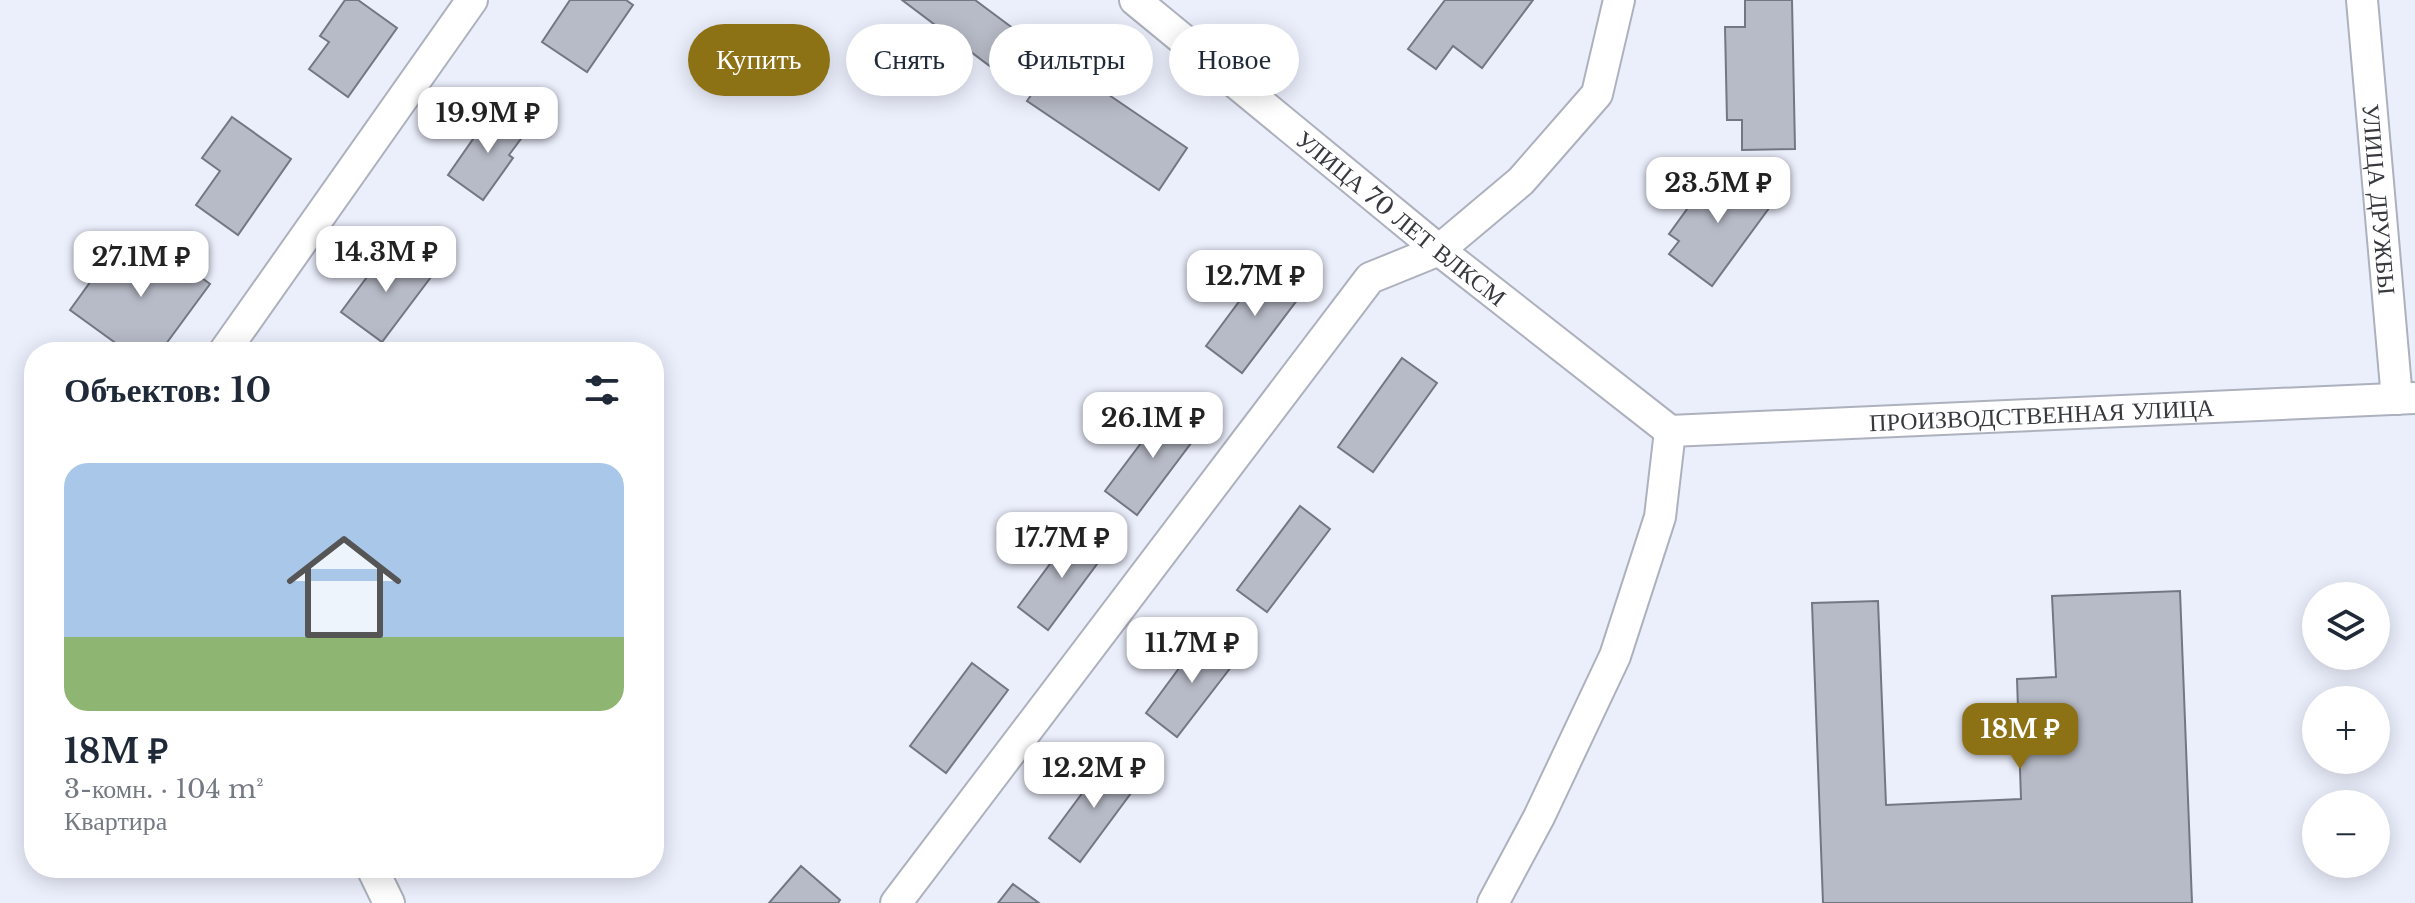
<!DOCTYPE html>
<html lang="ru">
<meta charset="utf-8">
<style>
body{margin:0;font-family:"Libre Baskerville",serif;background:#f6f6f7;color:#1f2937;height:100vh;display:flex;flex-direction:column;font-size:30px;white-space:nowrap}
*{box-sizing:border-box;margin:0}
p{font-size:26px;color:#747a83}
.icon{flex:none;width:44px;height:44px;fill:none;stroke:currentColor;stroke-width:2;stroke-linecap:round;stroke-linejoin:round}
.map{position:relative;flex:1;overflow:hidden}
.side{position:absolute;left:24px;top:342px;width:640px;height:536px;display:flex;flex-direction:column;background:#fff;border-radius:32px;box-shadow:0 4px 20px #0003}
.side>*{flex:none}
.hud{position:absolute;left:688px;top:24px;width:760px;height:72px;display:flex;gap:16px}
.buttons{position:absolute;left:2302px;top:582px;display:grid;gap:16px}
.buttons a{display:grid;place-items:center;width:88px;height:88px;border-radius:50%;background:#fff;box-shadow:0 4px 20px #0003;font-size:40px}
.price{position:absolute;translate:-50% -68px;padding:0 18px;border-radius:16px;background:#fff;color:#222;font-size:26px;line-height:52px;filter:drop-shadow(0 2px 4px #0008)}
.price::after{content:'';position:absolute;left:50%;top:48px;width:24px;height:18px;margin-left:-12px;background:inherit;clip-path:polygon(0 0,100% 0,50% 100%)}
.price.on{background:#8c7215;color:#fff}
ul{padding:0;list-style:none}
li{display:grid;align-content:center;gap:16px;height:424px;padding:0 40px}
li+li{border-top:2px solid #e0e1e3}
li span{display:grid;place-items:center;height:248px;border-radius:24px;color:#555}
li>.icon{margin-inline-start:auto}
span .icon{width:144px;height:144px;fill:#fffc;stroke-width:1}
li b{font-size:34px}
h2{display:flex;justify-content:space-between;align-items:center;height:96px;padding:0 40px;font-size:34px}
.tag{padding:0 28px;border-radius:36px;background:#fff;box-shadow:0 4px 20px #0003;font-size:28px;line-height:72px}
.tag.on{background:#8c7215;color:#fff}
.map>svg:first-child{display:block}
</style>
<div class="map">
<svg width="2415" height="903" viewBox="0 0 2415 903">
<rect width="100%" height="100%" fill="#ebeffc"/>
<path fill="#b7bbc7" stroke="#737782" stroke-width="2" d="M345,0H358L397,28L348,97L309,69L329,42L320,36Z
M570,0H626L633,5L587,72L542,42Z
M902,0H975L1018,32L991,67Z
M1445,0H1533L1482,68L1453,46L1436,69L1408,49Z
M1745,0H1792L1795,149L1742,150V120H1727L1725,27H1745Z
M1056,59L1187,148L1159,190L1027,101Z
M494,109L526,132L509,155L513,158L483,200L448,175Z
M232,117L291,159L238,235L196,205L220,171L202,158Z
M1714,172L1734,186L1742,175L1775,200L1712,286L1669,254L1679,241L1669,234Z
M145,236L210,284L160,352H128L70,310L104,263L118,273Z
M390,246L431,277L382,342L341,312Z
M1267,264L1304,291L1242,373L1206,346Z
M1402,358L1437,383L1373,472L1338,447Z
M1169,406L1201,430L1137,515L1105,491Z
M1300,506L1330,529L1267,612L1237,590Z
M1076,529L1106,552L1048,630L1018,607Z
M2180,591L2192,903H1823L1812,603L1878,601L1886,805L2021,799L2017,679L2056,677L2052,596Z
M1205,633L1238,658L1177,737L1146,713Z
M972,663L1008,690L946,773L910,746Z
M1109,757L1140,781L1080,862L1049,838Z
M801,866L840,900L838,903H769Z
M1013,884L1039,903H998Z"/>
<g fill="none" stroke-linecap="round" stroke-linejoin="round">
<defs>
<g id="street">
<path id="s1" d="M1135,0L1439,250L1670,431"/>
<path id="s2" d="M2362,0L2397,399"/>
<path d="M224,352L472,0"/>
<path id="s3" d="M1670,431L2415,398"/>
<path d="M372,868L389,903"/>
<path d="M896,903L1370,278L1439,250L1521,181L1597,94L1619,0"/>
<path d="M1493,903L1539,817L1615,656L1660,517L1670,431"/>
</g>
</defs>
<use href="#street" stroke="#adb1bd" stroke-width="34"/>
<use href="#street" stroke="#fff" stroke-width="30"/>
</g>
<g text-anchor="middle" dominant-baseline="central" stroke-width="6" stroke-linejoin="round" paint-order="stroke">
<g font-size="24" fill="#38393e" stroke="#ebeffc">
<text stroke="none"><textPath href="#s2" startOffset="200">УЛИЦА ДРУЖБЫ</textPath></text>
<text stroke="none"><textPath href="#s1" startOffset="344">УЛИЦА 70 ЛЕТ ВЛКСМ</textPath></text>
<text stroke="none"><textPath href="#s3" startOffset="372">ПРОИЗВОДСТВЕННАЯ УЛИЦА</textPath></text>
</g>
</g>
</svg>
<div class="buttons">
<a><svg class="icon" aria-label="layers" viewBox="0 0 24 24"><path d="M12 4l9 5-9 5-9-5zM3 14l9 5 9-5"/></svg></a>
<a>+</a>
<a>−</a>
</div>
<b class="price" style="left:488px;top:155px">19.9M ₽</b>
<b class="price" style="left:1718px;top:225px">23.5M ₽</b>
<b class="price" style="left:386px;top:294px">14.3M ₽</b>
<b class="price" style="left:141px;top:299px">27.1M ₽</b>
<b class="price" style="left:1255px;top:318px">12.7M ₽</b>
<b class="price" style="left:1153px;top:460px">26.1M ₽</b>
<b class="price" style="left:1062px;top:580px">17.7M ₽</b>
<b class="price" style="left:1192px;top:685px">11.7M ₽</b>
<b class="price on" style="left:2020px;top:771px">18M ₽</b>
<b class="price" style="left:1094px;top:810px">12.2M ₽</b>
<div class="hud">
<a class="tag on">Купить</a>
<a class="tag">Снять</a>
<a class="tag">Фильтры</a>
<a class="tag">Новое</a>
</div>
<section class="side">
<h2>Объектов: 10<svg class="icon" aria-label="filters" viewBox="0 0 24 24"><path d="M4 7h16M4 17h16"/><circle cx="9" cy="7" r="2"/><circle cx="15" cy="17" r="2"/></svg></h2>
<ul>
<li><span style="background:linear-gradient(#a9c7e8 70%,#8fb573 0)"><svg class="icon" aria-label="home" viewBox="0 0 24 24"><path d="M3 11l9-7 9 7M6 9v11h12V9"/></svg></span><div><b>18M ₽</b><p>3-комн. · 104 m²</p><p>Квартира</p></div></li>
</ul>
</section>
</div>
